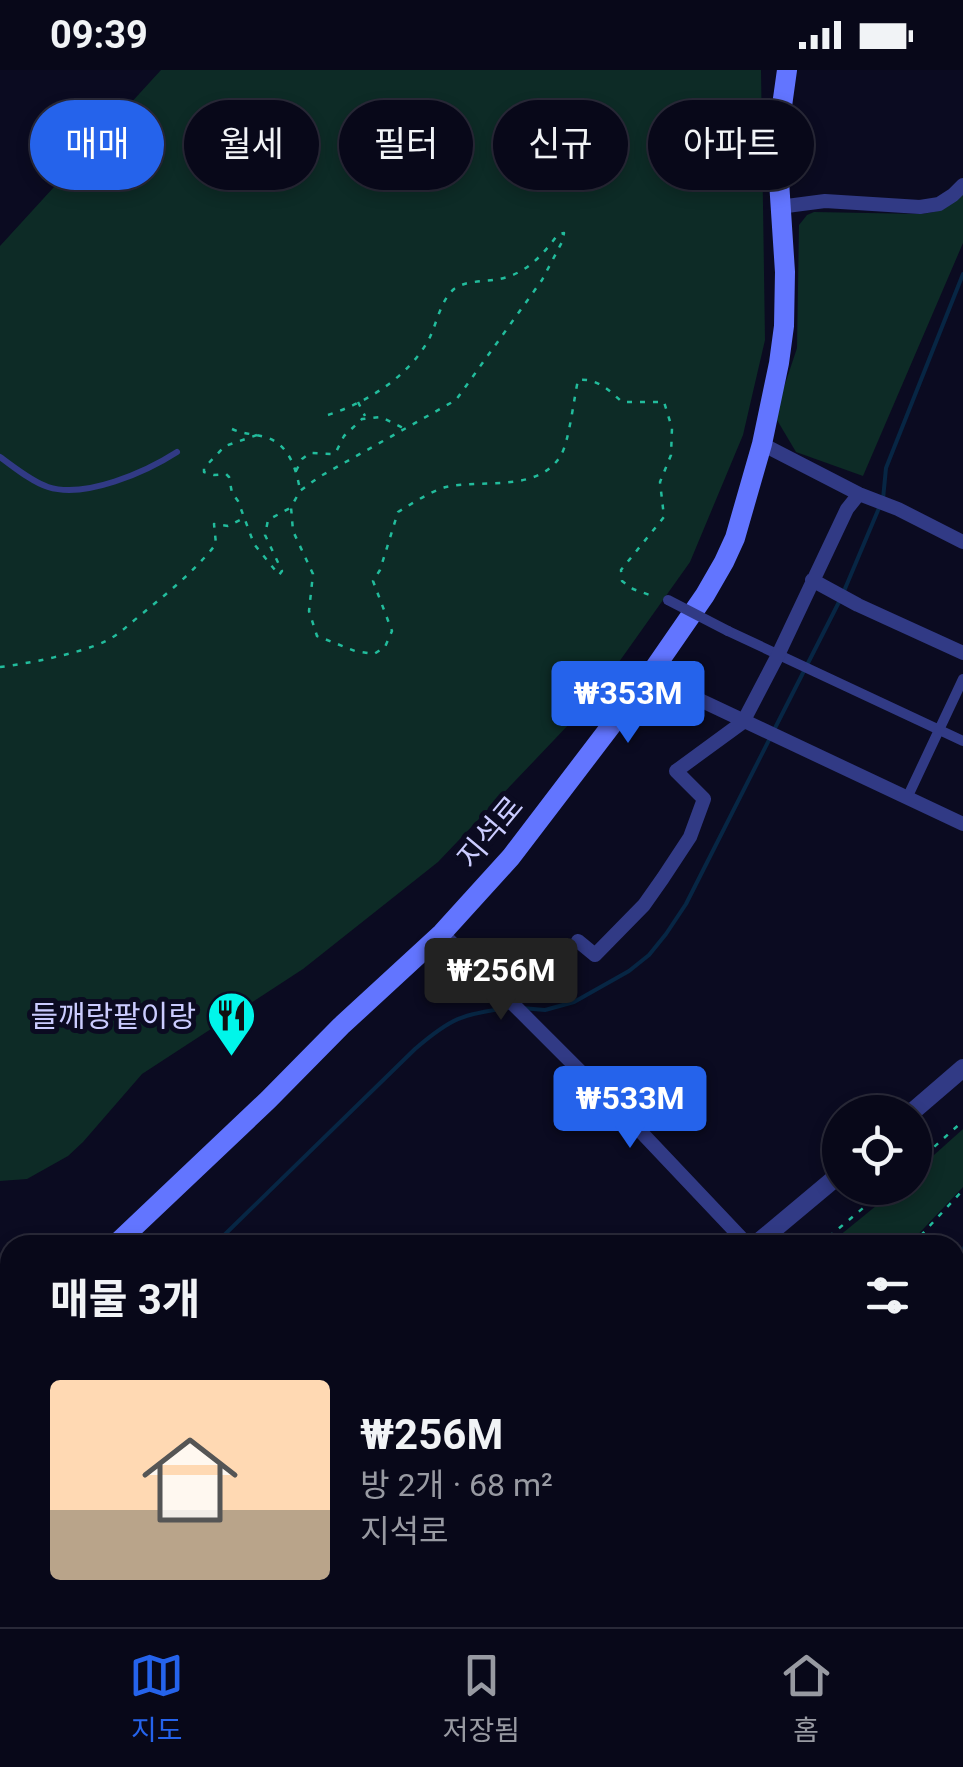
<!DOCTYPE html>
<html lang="ko">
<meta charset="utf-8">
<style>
body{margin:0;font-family:Roboto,"Noto Sans KR",sans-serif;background:#161626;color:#f1f3f6;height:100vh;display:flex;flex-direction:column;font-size:38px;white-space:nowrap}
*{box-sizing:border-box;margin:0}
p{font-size:32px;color:#989aa2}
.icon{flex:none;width:55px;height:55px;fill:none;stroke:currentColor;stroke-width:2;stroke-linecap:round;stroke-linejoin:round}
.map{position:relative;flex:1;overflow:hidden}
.side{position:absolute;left:0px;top:1165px;width:965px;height:392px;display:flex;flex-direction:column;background:#080819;border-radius:30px 30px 0 0;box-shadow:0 5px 15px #0003,0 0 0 2px #292938}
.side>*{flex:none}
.top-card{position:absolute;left:30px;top:30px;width:905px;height:90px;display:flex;gap:20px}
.controls{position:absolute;left:822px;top:1025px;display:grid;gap:20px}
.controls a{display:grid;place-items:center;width:110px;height:110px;border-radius:50%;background:#080819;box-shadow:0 5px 15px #0003,0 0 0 2px #292938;font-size:50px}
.price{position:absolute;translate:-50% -85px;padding:0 22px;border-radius:10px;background:#2563eb;color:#fff;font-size:32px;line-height:65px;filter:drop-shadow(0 2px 5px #0008)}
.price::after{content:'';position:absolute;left:50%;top:60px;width:30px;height:22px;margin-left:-15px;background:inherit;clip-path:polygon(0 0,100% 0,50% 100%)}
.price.selected{background:#222;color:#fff}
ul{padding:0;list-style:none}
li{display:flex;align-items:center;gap:30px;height:250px;padding:0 50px}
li+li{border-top:2px solid #292938}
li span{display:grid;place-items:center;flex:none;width:280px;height:200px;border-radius:10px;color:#555}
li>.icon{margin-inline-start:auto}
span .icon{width:120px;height:120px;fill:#fffc;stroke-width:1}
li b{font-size:42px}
h2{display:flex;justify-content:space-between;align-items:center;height:120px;padding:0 50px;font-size:42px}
.chip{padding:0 35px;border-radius:45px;background:#080819;box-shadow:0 5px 15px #0003,0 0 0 2px #292938;font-size:35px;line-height:90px}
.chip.selected{background:#2563eb;color:#fff}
.status{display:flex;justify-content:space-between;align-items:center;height:70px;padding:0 50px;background:#080819;direction:ltr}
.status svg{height:28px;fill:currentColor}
.tabs{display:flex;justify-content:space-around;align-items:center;height:140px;border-top:2px solid #292938;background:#080819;font-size:28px;color:#989aa2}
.tabs a{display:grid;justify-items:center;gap:5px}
.tabs .selected{color:#2563eb}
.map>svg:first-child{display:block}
</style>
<div class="status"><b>09:39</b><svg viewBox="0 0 49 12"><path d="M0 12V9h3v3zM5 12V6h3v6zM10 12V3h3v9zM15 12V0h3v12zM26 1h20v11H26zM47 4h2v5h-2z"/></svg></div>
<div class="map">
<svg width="963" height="1557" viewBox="0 0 963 1557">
<rect width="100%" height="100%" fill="#0b0b21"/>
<path fill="#0d2b26" d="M161,0H761L765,270L743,365L690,492L592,630L438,792L303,899L142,1004L83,1072L68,1086L27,1109L0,1111V176Z
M963,117V173L863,406L796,382L777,350L780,329L797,278L799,155L807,145L814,142L921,144C942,142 953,136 963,117Z
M963,1059V1117L908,1175H828L898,1118H915V1102Z
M257,1548H527L517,1557H255L251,1550Z"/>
<path fill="#072644" d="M963,1176V1547L951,1557H598L607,1548H955V1185Z"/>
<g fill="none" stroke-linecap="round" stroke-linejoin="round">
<path stroke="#072644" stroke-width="4" d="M883,429L886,398L963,204
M844,521L879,438
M774,660L840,530
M522,938L545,940L574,932L629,901L649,885L666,864L686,834L770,668
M214,1175L415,979C451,948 462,944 508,938
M198,1548L206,1557"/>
<path stroke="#22bc9c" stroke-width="2.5" stroke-dasharray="5 8" stroke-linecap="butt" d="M358,332L365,346
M328,345C368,332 410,306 430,267C437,252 441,230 454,219C466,210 485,212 499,209C526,204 543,185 558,164L564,163L562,172L542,210L456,330L319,407L300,421L291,437L293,461L313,504L309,541L317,566L355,581L374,584L385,577L392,561L373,511L380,500L398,442C413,433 429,422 446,417C482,409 539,423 561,385C569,372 574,328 578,310C597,308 609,320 622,332H664L672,358L671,385L660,412L664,447L621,500L622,511L633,519L655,527
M232,359C243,364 254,364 265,367C289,374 296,398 300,420
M257,365L225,376L204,398V402L214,405L226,404L229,407L232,423L238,431L254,474L279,505L282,501L265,465L268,450L290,438
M296,401L302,389L310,383L332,384L336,382L344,366L362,349L381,347L405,359
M0,597C26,594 82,583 106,571C118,565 126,557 137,548C165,525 193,503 216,474L214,454L228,456L244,448
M915,1094L963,1051
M819,1175L887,1118
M912,1175L963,1120
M335,1557L343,1548
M524,1557L535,1548"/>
<path stroke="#313a85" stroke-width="6" d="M0,387C14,397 32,412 48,417C85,429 146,402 177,382
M0,1311L10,1322
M179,1548L187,1557"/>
<path stroke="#313a85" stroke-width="10" d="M728,561L963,671
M907,728L963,609"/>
<path stroke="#313a85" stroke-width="14" d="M779,137L825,131L920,137L939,134L953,125L963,115
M762,374L859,424L898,439L963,472
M812,510L858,535L963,583
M649,606L963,754
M442,863L642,1063L748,1175
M578,871L595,885L644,835L663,808L690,767L704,729L676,701L743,652L778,585L847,439L859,424
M0,1234L10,1251"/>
<path stroke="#313a85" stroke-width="18" d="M912,1042L963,998
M755,1175L840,1104
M227,1557L240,1548"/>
<path stroke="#6275ff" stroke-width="20" d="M115,1175L268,1030L341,956L442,863L511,787L649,606L705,525L724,492L735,468L762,374L779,293L784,256L785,202L778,96L781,43L787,0
M0,1285L10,1276"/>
<path stroke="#313a85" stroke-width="10" d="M668,530L728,561"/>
</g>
<defs>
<symbol id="restaurant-pin" viewBox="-11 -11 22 30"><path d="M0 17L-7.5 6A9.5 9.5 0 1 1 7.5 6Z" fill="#00f6ea" stroke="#0b0b21"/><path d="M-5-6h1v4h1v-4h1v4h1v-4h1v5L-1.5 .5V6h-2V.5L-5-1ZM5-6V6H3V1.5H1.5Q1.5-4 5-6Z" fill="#111"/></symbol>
</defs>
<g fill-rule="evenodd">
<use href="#restaurant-pin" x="204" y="918" width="55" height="75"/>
</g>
<g text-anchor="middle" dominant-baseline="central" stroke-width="10" stroke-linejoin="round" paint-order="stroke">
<g font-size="30" fill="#cbccff" stroke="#0b0b21">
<text transform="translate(490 762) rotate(-50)">지석로</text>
</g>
<g font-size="30" fill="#cbccff" stroke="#0b0b21" text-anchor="end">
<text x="196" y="946">들깨랑팥이랑</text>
</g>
</g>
</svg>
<div class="controls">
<a><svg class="icon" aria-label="locate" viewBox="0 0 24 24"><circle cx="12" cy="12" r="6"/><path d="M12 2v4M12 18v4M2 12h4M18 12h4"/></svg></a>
</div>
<b class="price" style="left:628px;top:676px">₩353M</b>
<b class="price selected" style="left:501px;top:953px">₩256M</b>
<b class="price" style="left:630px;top:1081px">₩533M</b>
<div class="top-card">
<a class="chip selected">매매</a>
<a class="chip">월세</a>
<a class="chip">필터</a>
<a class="chip">신규</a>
<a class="chip">아파트</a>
</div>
<section class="side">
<h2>매물 3개<svg class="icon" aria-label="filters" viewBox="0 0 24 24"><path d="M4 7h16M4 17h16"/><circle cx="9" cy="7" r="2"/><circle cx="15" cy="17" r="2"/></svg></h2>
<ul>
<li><span style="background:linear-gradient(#ffd9b3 65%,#b9a48a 0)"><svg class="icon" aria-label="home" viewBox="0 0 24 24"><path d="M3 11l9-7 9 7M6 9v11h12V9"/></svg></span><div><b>₩256M</b><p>방 2개 · 68 m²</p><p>지석로</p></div></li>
</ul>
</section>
</div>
<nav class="tabs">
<a class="selected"><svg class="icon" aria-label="map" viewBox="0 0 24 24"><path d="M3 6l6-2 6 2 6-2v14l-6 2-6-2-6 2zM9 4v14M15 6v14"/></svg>지도</a>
<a><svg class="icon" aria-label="saved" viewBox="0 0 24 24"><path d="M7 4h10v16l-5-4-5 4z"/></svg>저장됨</a>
<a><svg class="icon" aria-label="home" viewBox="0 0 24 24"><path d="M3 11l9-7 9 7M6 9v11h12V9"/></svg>홈</a>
</nav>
